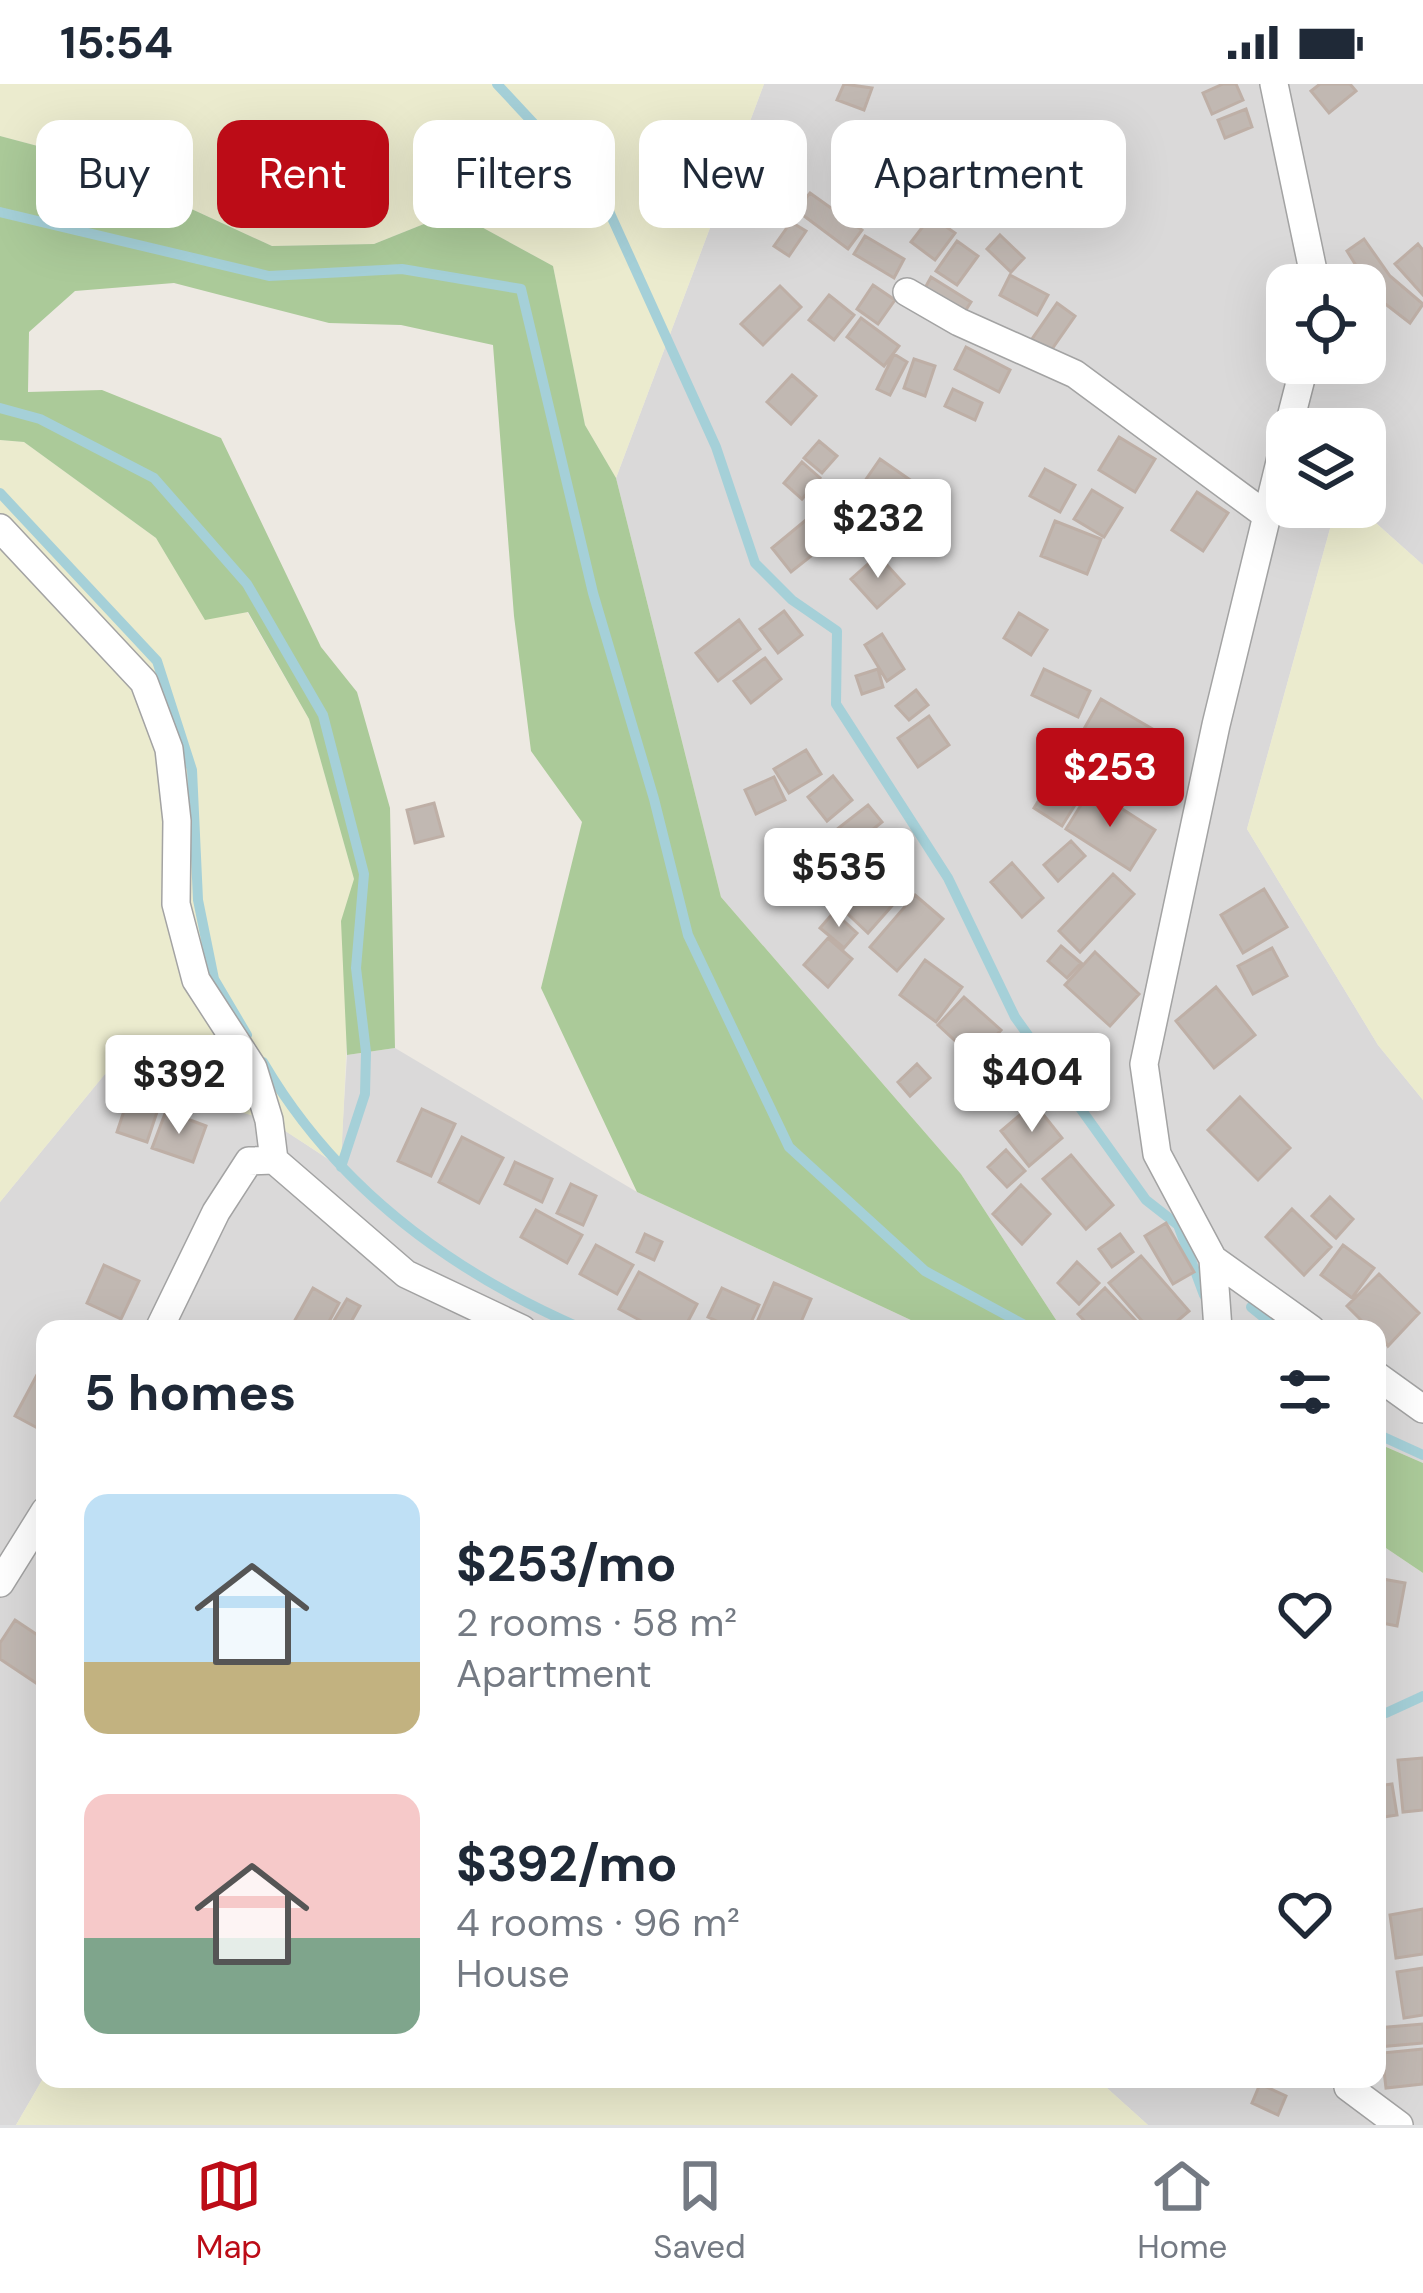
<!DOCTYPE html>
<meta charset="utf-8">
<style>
body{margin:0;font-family:"DM Sans",sans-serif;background:#f2f2f3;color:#1f2937;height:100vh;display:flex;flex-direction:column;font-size:45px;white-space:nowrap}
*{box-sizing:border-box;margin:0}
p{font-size:39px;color:#747a83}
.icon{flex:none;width:66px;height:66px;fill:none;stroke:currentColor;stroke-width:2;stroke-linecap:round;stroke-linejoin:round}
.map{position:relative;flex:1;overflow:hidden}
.drawer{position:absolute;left:36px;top:1236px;width:1350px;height:768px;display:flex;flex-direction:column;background:#fff;border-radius:24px;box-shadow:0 12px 48px #0002}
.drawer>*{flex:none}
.hud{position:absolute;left:36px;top:36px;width:1353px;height:108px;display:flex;gap:24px}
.controls{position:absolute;left:1266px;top:180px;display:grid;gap:24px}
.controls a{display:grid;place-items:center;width:120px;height:120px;border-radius:24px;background:#fff;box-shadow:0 12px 48px #0002;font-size:60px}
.price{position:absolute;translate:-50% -102px;padding:0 27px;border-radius:12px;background:#fff;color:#222;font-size:39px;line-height:78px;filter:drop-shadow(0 3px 6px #0008)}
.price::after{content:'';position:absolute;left:50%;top:72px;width:36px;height:27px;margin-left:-18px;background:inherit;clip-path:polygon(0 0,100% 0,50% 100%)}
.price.current{background:#bc0c17;color:#fff}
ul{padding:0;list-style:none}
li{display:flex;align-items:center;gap:36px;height:300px;padding:0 48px}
li span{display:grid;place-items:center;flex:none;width:336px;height:240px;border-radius:24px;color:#555}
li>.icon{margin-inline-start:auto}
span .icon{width:144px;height:144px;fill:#fffc;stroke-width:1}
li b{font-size:51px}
h2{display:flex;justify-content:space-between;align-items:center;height:144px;padding:0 48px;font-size:51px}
.chip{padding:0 42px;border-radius:24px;background:#fff;box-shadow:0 12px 48px #0002;font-size:42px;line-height:108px}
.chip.current{background:#bc0c17;color:#fff}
.status{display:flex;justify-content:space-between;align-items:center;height:84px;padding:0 60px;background:#fff;direction:ltr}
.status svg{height:33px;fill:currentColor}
.tabs{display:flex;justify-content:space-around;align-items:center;height:168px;border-top:3px solid #e0e1e3;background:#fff;font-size:33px;color:#747a83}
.tabs a{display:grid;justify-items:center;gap:6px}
.tabs .current{color:#bc0c17}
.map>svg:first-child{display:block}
</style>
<div class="status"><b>15:54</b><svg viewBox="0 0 49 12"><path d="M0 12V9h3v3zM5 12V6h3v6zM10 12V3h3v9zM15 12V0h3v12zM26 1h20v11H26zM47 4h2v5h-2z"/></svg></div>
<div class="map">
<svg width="1423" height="2041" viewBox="0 0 1423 2041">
<rect width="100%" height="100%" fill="#ede9e2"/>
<path fill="#dad9d9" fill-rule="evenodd" d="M764,0H1423V481L1358,423H1365V345H1287V423H1336L1247,745L1378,961L1423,1016V1379L1377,1359V1245H1062L961,1090L721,813L616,394ZM1287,201H1365V279H1287Z
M395,964L637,1108L930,1245H45V1991L16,2041H0V1118L105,990L269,1036L340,1083L347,971Z
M1377,1458L1423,1489V2041H1148L1097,1995H1377Z"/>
<path fill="#ebebce" d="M0,0H764L616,394L585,341L553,182L454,128L374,160L272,162L185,122L147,91L0,52Z
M0,356L24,358L156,454L205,535L247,528L309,635L354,795L341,1083L268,1036L105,990L0,1118Z
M1336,423H1358L1423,481V1016L1378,961L1247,745Z
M45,1991V1995H1097L1148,2041H16Z"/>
<path fill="#abca99" d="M0,52L147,91L185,122L272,162L374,160L454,128L553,182L585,341L616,394L721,813L961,1090L1062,1245H930L637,1108L541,904L582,738L531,667L514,532L493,261L401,241L329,239L174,199L75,207L29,248L28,308L102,306L221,354L321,563L357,608L390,724L395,964L347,971L341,837L354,795L309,635L248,528L205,536L156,454L24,358L0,356Z
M1377,1359L1423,1379V1489L1377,1458Z"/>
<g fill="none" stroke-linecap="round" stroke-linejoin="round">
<path stroke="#a5d0d8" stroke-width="10" d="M497,0L603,114L716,363L755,479L792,516L837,547L836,620L948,794L1015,933L1146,1116L1178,1141L1204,1211
M0,128L269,192L402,185L521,205L593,509L654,715L688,851L789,1063L925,1187L1032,1245
M0,324L40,335L154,394L247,500L323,631L364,790L356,884L366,968L365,1010L341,1083
M0,409L157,577L192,686L198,816L214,895L247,951
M263,978C336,1103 451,1188 583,1245
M1251,1223L1278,1245
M1377,1350L1423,1371
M1377,1626L1386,1629L1423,1612"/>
</g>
<path fill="#c1b8b2" stroke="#beafa6" stroke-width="3" d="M844,0L872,4L864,26L837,16Z
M1223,0H1236L1243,16L1212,30L1203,9Z
M1320,0H1350L1356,7L1329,29L1311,7Z
M1246,25L1252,43L1225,54L1218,36Z
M952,76L987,101L974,118L939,93Z
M887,100L923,120L912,140L876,120Z
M810,109L862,146L848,165L796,126Z
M931,132L955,149L935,176L911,158Z
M791,138L806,147L789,172L774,162Z
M1000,151L1024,174L1011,188L987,165Z
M865,152L904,175L894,194L854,170Z
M1364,155L1390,192L1423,220L1410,239L1375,212L1347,167Z
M957,157L978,172L957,201L936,187Z
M1418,160L1423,166V211L1395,180Z
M1010,191L1048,211L1037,231L1000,211Z
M931,193L971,218L964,229L925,204Z
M873,201L895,216L878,240L857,225Z
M780,202L801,223L763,261L741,240Z
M829,211L854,231L834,256L809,236Z
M1057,219L1075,232L1050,268L1032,255Z
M861,234L899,262L884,282L847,253Z
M966,263L1010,286L999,308L955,285Z
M894,270L907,278L890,311L877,305Z
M914,275L935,282L925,312L904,304Z
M792,291L816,312L791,340L767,318Z
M953,305L982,319L975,336L945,322Z
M1119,353L1155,375L1135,408L1099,386Z
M819,357L837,372L822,389L804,374Z
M880,375L913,398L895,424L862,401Z
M802,378L820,394L802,415L784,399Z
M1045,385L1075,401L1060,428L1030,412Z
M855,403L881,421L867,440L842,422Z
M1092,406L1122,424L1104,453L1074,435Z
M1197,408L1228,429L1203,467L1172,446Z
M806,436L825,461L791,488L772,464Z
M1055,437L1101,455L1087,490L1041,472Z
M878,471L904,500L877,524L851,495Z
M784,527L802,551L778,569L760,545Z
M1019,529L1047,546L1031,571L1004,554Z
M739,536L760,565L718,597L696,569Z
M882,550L904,585L887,597L865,561Z
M765,574L781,595L751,619L734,597Z
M878,585L883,603L862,610L856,592Z
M1044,585L1090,607L1078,633L1032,611Z
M916,606L928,621L909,636L896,622Z
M1101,615L1163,651L1142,688L1080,652Z
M929,632L949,661L918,683L898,654Z
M806,666L821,690L789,709L774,685Z
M1123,685L1160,699L1154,715L1117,700Z
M833,692L852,716L827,737L808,713Z
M774,693L785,716L756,730L745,706Z
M1047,703L1075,721L1062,742L1034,724Z
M1091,705L1155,746L1130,786L1066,745Z
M434,719L443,752L415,759L407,726Z
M868,721L882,738L850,764L836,746Z
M1071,757L1085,772L1058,797L1044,781Z
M1012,779L1043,814L1022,833L991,798Z
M863,785L897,816L868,849L834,817Z
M1113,790L1134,810L1080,868L1059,847Z
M1264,805L1287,843L1243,869L1221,831Z
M915,811L943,835L897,887L870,863Z
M834,828L857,849L844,864L820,844Z
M828,854L852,875L828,903L804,881Z
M1061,862L1081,879L1067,894L1048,877Z
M1272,864L1287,892L1253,910L1238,882Z
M1095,868L1139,910L1110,942L1065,901Z
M925,876L962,903L936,938L900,911Z
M1216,903L1255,951L1214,984L1176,937Z
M964,913L1001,946L975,975L938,941Z
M917,980L930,994L910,1012L898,998Z
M1240,1013L1290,1064L1258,1096L1208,1046Z
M128,1015L158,1025L147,1058L117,1048Z
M1034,1019L1062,1054L1029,1082L1001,1047Z
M422,1025L455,1040L431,1092L398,1077Z
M166,1027L206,1042L193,1078L152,1064Z
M462,1053L503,1074L479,1119L439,1098Z
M1006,1066L1025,1087L1007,1103L988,1083Z
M1071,1071L1113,1121L1086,1145L1043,1095Z
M515,1078L552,1095L542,1118L505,1100Z
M571,1100L596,1112L583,1141L557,1129Z
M1021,1101L1050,1130L1022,1160L993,1130Z
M1330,1113L1353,1135L1336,1154L1312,1132Z
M1292,1125L1331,1163L1304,1191L1266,1153Z
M536,1126L582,1151L567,1179L521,1153Z
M1166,1139L1194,1188L1173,1200L1145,1152Z
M645,1150L662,1158L654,1176L637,1168Z
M1120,1150L1133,1168L1112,1183L1099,1165Z
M596,1161L633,1181L617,1210L580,1190Z
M1343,1161L1374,1184L1352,1214L1321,1191Z
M1141,1172L1189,1227L1168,1245H1149L1109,1199Z
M1077,1178L1099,1199L1079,1220L1058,1199Z
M104,1181L139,1197L121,1235L87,1219Z
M639,1188L697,1220L684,1245H656L619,1225Z
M1379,1190L1419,1229L1388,1262L1377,1245H1370L1347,1222Z
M774,1199L811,1215L798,1245H754Z
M313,1204L339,1219L325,1245H290Z
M722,1204L759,1221L748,1245H734L708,1233Z
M1105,1204L1136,1237L1127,1245H1092L1078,1230Z
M347,1215L360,1222L347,1245H329Z
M38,1289L45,1292V1348L15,1332Z
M1377,1494L1405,1499L1397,1542L1377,1538Z
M15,1536L45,1556L42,1603L0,1575V1559Z
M1423,1674V1726L1403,1728L1398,1676Z
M1392,1700L1397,1731L1377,1734V1702Z
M1423,1825V1870L1396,1874L1390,1831Z
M1423,1884V1931L1404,1934L1397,1888Z
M1423,1940V1959L1377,1963V1944Z
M1423,1965V2000L1386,2004L1382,1969Z
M1260,2000L1286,2012L1278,2031L1252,2019Z"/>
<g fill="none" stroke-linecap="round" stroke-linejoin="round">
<defs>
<path id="street" d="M1274,0L1316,201
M907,208L959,238L1075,290L1266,431
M1288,345L1305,279
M0,444L144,598L169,665L177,737L176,820L196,896L253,984L269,1036L274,1076L406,1190L522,1245
M1213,1175L1311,1245
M159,1245L216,1128L249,1077L274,1076
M1218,1245L1213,1175L1157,1070L1144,980L1216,641L1287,349
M1377,1292L1423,1325
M0,1499L45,1427
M1347,1995L1348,2003L1399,2041"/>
</defs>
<use href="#street" stroke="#a3a3a3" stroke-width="30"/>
<use href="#street" stroke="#fff" stroke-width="27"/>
</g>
</svg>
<div class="controls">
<a><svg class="icon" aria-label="locate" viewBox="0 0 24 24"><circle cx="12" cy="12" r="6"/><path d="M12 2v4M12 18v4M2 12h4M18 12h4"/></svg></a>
<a><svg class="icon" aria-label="layers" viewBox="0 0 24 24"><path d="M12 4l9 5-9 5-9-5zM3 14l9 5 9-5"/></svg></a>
</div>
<b class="price" style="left:878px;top:497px">$232</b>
<b class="price current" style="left:1110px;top:746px">$253</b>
<b class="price" style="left:839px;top:846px">$535</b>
<b class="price" style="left:1032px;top:1051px">$404</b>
<b class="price" style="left:179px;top:1053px">$392</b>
<div class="hud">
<a class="chip">Buy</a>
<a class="chip current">Rent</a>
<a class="chip">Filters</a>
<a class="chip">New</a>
<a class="chip">Apartment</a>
</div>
<section class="drawer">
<h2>5 homes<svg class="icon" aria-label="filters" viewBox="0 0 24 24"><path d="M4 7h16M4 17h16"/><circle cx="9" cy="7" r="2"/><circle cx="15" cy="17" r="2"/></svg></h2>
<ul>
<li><span style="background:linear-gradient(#bfe0f5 70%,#c2b280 0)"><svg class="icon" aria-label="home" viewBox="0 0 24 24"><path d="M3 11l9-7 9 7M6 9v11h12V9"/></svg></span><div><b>$253/mo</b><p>2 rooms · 58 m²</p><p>Apartment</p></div><svg class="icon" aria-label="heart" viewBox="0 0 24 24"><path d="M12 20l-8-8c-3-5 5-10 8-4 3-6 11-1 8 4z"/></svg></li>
<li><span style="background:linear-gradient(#f6c9c9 60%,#7fa58c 0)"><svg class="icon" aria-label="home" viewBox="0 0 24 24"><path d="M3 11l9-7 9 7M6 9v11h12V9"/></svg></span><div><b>$392/mo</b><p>4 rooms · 96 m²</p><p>House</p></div><svg class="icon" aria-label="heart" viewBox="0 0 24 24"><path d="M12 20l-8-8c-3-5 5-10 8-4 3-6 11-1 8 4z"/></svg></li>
</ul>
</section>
</div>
<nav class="tabs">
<a class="current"><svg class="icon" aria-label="map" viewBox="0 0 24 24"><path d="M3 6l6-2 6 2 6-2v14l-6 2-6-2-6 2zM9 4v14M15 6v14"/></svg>Map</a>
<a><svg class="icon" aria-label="saved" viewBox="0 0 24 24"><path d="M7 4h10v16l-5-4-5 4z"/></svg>Saved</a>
<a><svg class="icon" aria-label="home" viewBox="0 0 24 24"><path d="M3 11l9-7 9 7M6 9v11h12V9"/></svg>Home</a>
</nav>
